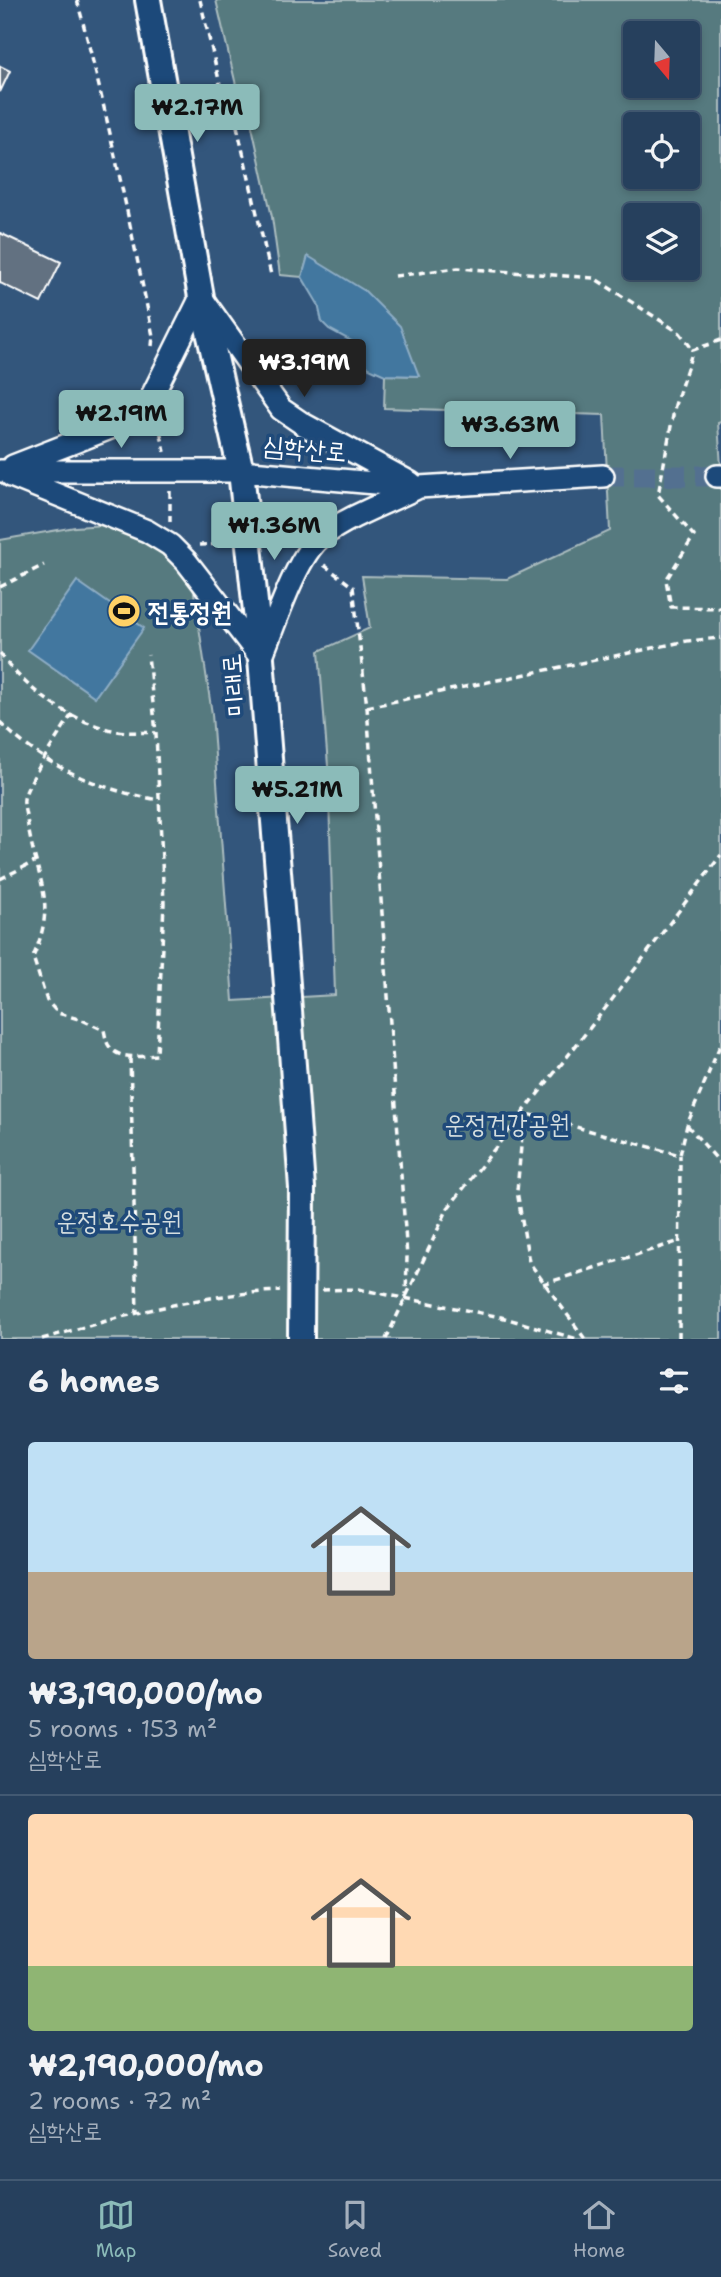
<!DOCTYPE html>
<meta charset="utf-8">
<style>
body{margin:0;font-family:"Shantell Sans","Poor Story",sans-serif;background:#324b66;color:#f1f3f6;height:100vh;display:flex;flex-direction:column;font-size:26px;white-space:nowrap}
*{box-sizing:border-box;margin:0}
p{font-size:23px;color:#a4afbc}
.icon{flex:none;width:38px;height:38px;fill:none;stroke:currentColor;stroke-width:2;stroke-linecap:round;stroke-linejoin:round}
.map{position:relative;height:1339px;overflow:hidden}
.drawer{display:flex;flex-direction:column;background:#26405d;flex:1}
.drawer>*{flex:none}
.needle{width:46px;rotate:161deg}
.tools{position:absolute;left:623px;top:21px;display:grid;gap:14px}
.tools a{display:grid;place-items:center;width:77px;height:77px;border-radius:7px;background:#26405d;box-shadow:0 4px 10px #0003,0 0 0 2px #425972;font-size:35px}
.price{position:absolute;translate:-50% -60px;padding:0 16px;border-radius:7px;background:#8bbbb9;color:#111;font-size:23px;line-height:46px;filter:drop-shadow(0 2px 4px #0008)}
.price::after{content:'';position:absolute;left:50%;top:42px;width:21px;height:16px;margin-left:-10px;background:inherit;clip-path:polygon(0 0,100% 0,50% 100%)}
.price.on{background:#222;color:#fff}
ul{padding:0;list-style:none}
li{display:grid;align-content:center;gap:14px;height:371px;padding:0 28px}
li+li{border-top:2px solid #425972}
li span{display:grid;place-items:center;height:217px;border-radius:7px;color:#555}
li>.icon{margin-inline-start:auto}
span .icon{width:126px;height:126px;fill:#fffc;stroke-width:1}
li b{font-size:30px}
h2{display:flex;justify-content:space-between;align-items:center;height:84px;padding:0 28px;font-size:30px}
.dock{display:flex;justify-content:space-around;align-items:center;height:98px;border-top:2px solid #425972;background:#26405d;font-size:19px;color:#a4afbc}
.dock a{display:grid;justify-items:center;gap:4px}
.dock .on{color:#8bbbb9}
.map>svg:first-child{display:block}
</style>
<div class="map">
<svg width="721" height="1339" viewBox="0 0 721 1339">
<rect width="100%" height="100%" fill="#33567c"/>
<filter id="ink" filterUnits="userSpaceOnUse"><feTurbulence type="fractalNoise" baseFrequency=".0143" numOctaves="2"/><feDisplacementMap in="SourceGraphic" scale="14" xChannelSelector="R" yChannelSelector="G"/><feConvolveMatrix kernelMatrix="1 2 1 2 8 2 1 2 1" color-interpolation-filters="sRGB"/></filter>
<g filter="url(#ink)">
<path fill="#577a7f" stroke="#abbcbf" stroke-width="2" fill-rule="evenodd" d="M216,0H721V422L718,423L721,467V1339H0V540L75,527L120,524L169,548L193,586L212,714L233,1001L335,995L328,766L319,651L370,628L362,576L507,579L610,531L604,415L384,408L385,375L418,376L308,257L302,277L280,275L272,217L251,122L239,98ZM635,33H688V86H635ZM635,124H688V177H635ZM635,215H688V268H635Z"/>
<path fill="#42779f" stroke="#8eadc5" stroke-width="2" d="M308,256L365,291L400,326L419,376L385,375L367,367L355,343L329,329L322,322L318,304L302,277Z
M77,581L144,628L95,697L28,650Z"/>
<path fill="#627181" stroke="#fff" stroke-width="2" d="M0,66L10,71L0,92Z
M0,233L61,262L41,303L0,283Z"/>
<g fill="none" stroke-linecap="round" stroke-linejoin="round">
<path stroke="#526f90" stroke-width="21" stroke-dasharray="21 10" stroke-linecap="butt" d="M603,476H717"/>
<defs>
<path id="tertiary" d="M13,466L113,427L132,416L149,402L201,297L281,409L303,424L411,483
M0,471H241L419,487L603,476
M11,476L147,531L170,545L186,561L261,658C274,627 296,556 321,537C349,516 386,503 417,488
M717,476H721"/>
<path id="secondary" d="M148,0L201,297L241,471L261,658L288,997"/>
</defs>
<use href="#tertiary" stroke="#fff" stroke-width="26"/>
<use href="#secondary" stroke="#fff" stroke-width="30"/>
<path stroke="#fff" stroke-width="3.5" stroke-dasharray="7 5" stroke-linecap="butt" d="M77,0C107,111 130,224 153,336L152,346
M200,0L224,101L237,126L271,275
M395,276L458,268L594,278L680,333L693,350
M721,340L693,350L675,405L658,495L694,536L666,580L671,607L721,608
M158,422L165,452
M170,491V522
M199,545L226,544
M324,565L353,587L367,707L407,1257L406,1298
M0,587L44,565
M0,653C25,690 73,723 117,731C130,733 143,732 156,733
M367,707L687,641L721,638
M72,714C62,730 26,784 24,799C23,807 27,818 28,826C37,881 58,901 33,957L47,1001L58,1013L82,1020L104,1030C105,1034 106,1042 109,1046C119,1061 142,1056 157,1055L164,903L156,733L148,655
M0,722C43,766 99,790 159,800
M0,879L36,861
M130,1057L137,1313
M687,1125L721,1164
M543,1284L680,1241
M322,1290L358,1289L501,1317L577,1339
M42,1339C119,1317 199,1294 280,1291
M386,1339L448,1208L611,1001L721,855
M585,1339L529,1262L517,1191L524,1113L680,1155L687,1125L721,1043
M679,1339L680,1155"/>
<use href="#tertiary" stroke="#1f4a7a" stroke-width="21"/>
<use href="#secondary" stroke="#1f4a7a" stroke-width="24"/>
<defs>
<path id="secondary-bridge" d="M288,997L302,1188L301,1339"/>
</defs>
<use href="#secondary-bridge" stroke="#fff" stroke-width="30" stroke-linecap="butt"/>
<use href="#secondary-bridge" stroke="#1f4a7a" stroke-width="24"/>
</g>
</g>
<defs>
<symbol id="stadium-disc" viewBox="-11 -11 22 22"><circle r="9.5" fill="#ffd166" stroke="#1f4a7a"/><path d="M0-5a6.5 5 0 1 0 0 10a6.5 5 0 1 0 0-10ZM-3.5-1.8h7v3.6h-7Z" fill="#111"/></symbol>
</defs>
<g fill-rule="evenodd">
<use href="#stadium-disc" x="105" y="592" width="38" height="38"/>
</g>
<g text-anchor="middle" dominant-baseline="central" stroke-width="7" stroke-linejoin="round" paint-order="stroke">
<g font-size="26" fill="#fff" stroke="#1f4a7a">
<text transform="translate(305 448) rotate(5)">심학산로</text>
<text transform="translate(233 685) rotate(-95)">미래로</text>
</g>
<g font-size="26" font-weight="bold" fill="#fff" stroke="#1f4a7a" text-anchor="start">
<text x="148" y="611">전통정원</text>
</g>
<g font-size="26" fill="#d5dedf" stroke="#1f4a7a">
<text x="507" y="1123">운정건강공원</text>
<text x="119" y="1220">운정호수공원</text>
</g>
</g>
</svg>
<div class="tools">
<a><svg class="needle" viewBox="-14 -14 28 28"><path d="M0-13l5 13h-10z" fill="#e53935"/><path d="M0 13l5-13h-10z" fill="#a4afbc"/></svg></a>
<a><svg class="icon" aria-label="locate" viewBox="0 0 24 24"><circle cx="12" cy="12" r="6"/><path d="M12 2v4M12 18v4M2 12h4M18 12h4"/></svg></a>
<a><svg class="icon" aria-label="layers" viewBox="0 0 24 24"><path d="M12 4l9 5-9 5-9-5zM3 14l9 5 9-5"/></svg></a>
</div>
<b class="price" style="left:197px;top:144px">₩2.17M</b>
<b class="price on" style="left:304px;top:399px">₩3.19M</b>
<b class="price" style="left:121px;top:450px">₩2.19M</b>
<b class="price" style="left:510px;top:461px">₩3.63M</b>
<b class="price" style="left:274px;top:562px">₩1.36M</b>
<b class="price" style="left:297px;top:826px">₩5.21M</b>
</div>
<section class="drawer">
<h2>6 homes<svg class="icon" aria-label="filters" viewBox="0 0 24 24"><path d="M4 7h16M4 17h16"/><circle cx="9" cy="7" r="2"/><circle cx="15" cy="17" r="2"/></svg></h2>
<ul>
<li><span style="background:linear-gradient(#bfe0f5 60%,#b9a48a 0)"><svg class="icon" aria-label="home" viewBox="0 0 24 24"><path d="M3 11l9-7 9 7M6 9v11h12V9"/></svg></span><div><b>₩3,190,000/mo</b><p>5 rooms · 153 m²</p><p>심학산로</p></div></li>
<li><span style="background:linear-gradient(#ffd9b3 70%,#8fb573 0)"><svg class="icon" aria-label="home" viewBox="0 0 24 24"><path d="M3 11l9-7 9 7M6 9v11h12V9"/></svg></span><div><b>₩2,190,000/mo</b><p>2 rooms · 72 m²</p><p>심학산로</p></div></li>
</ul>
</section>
<nav class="dock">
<a class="on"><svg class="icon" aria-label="map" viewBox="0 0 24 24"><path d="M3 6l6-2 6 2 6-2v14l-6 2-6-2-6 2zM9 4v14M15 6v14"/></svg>Map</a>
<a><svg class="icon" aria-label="saved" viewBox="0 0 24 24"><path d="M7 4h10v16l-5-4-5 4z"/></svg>Saved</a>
<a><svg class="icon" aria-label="home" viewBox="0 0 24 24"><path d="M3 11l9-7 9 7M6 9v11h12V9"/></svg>Home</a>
</nav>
